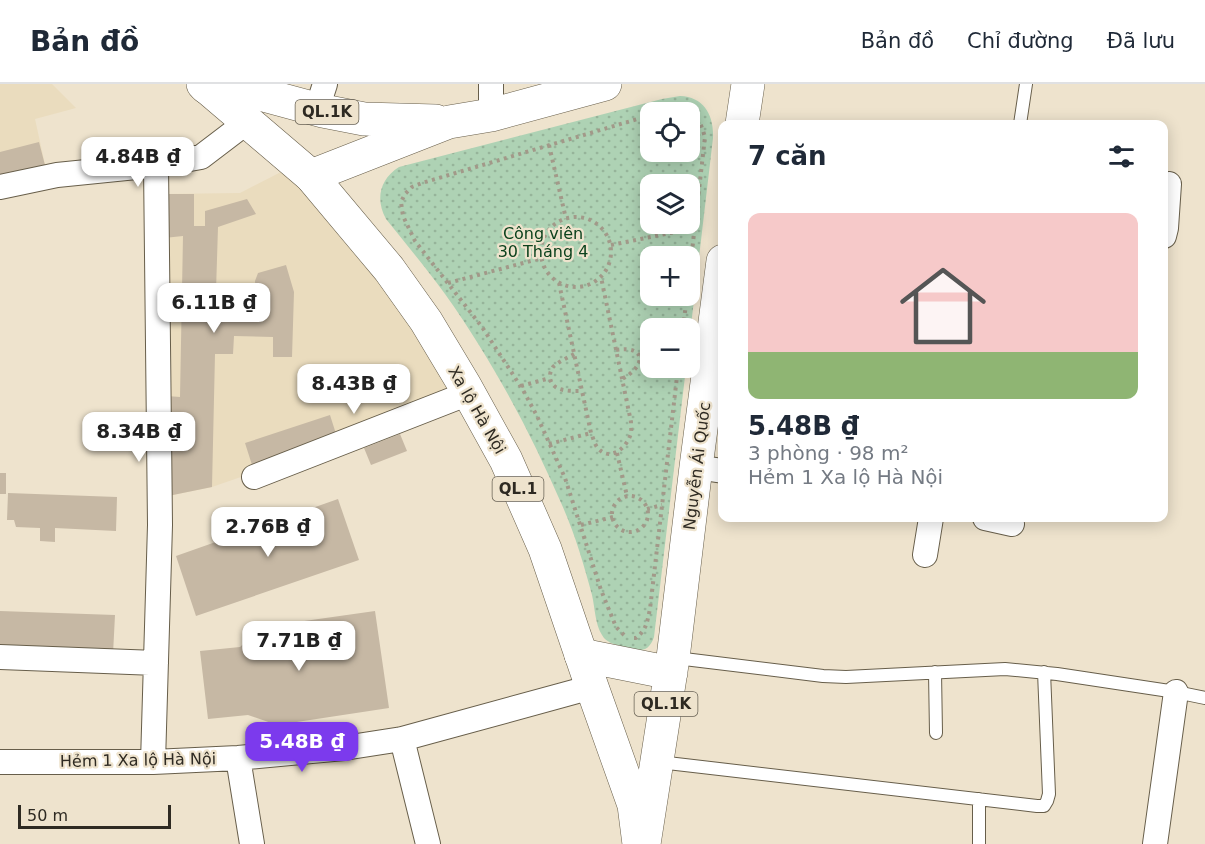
<!DOCTYPE html>
<html lang="vi">
<meta charset="utf-8">
<style>
body{margin:0;font-family:"DejaVu Sans",sans-serif;background:#f2f2f3;color:#1f2937;height:100vh;display:flex;flex-direction:column;font-size:22px;white-space:nowrap}
*{box-sizing:border-box;margin:0}
p{font-size:20px;color:#747a83}
.icon{flex:none;width:33px;height:33px;fill:none;stroke:currentColor;stroke-width:2;stroke-linecap:round;stroke-linejoin:round}
.map{position:relative;flex:1;overflow:hidden}
.drawer{position:absolute;left:718px;top:36px;width:450px;height:402px;display:flex;flex-direction:column;background:#fff;border-radius:12px;box-shadow:0 3px 15px #0003}
.drawer>*{flex:none}
.controls{position:absolute;left:640px;top:18px;display:grid;gap:12px}
.controls a{display:grid;place-items:center;width:60px;height:60px;border-radius:12px;background:#fff;box-shadow:0 3px 15px #0003;font-size:30px}
.scale{position:absolute;left:18px;bottom:15px;width:153px;box-sizing:border-box;padding-left:6px;border:3px solid #2e2a22;border-top:0;font-size:16px;line-height:21px;white-space:nowrap;color:#2e2a22;-webkit-text-stroke:4px #eee3cd;paint-order:stroke}
.price{position:absolute;translate:-50% -51px;padding:0 14px;border-radius:12px;background:#fff;color:#222;font-size:20px;line-height:39px;filter:drop-shadow(0 2px 3px #0008)}
.price::after{content:'';position:absolute;left:50%;top:36px;width:18px;height:14px;margin-left:-9px;background:inherit;clip-path:polygon(0 0,100% 0,50% 100%)}
.price.current{background:#7c3aed;color:#fff}
ul{padding:0;list-style:none}
li{display:grid;align-content:center;gap:12px;height:318px;padding:0 30px}
li span{display:grid;place-items:center;height:186px;border-radius:12px;color:#555}
li>.icon{margin-inline-start:auto}
span .icon{width:108px;height:108px;fill:#fffc;stroke-width:1}
li b{font-size:26px}
h2{display:flex;justify-content:space-between;align-items:center;height:72px;padding:0 30px;font-size:26px}
header{display:flex;align-items:center;gap:36px;box-sizing:border-box;height:84px;padding:0 30px;background:#fff;border-bottom:2px solid #e0e1e3}
header strong{font-size:28px}
nav{display:flex;gap:33px;margin-inline-start:auto;font-size:21px}
.map>svg:first-child{display:block}
</style>
<header>
<strong>Bản đồ</strong>
<nav><a>Bản đồ</a><a>Chỉ đường</a><a>Đã lưu</a></nav>
</header>
<div class="map">
<svg width="1205" height="760" viewBox="0 0 1205 760">
<defs>
<pattern id="green-dots" width="8" height="8" patternUnits="userSpaceOnUse" patternTransform="scale(1.5)"><rect width="8" height="8" fill="#aed2b4"/><path d="M2 2h.1M6 6h.1" fill="none" stroke="#96b49a" stroke-width="1.8" stroke-linecap="round"/></pattern>
</defs>
<rect width="100%" height="100%" fill="#eee3cd"/>
<path fill="#eadcbe" d="M0,0H52L76,24L35,35L46,85L0,95Z
M285,86L415,242L460,317L212,403L168,412L164,110L240,109Z"/>
<path fill="url(#green-dots)" fill-rule="evenodd" d="M680,12C704,13 714,31 713,54L690,250V244H651V284H686L654,553C648,571 636,567 621,562C613,560 606,558 602,551C595,540 595,524 592,511C584,481 575,450 562,421C530,347 492,276 445,210C426,184 406,160 386,135C375,115 380,95 399,83L662,15ZM651,28H690V68H651ZM651,100H690V140H651ZM651,172H690V212H651Z"/>
<path fill="#c6b8a4" d="M39,58L46,85L0,95V68Z
M164,110H194V142H205V127L247,115L256,130L218,143L216,207H256L255,197L258,189L286,181L294,208L292,273H273V253L234,252L233,270H215L212,403L168,412L167,312L180,313L183,152L164,154Z
M330,331L337,353L252,381L245,359Z
M400,350L407,367L371,381L364,364Z
M0,389H6V410H0Z
M8,409L117,413L116,447L55,444V458L40,457V444L16,443L14,436H7Z
M338,415L359,476L196,532L176,472Z
M0,527L115,531L113,570L0,566Z
M375,527L389,624L277,641L248,631L208,635L200,567L240,563L262,543Z"/>
<g fill="none" stroke-linecap="round" stroke-linejoin="round">
<defs>
<path id="service" d="M1020,40L1026,0
M676,574L823,592L846,593L1005,585L1057,590L1176,608L1205,614
M935,588L936,649
M659,678L1037,722H1044L1047,717L1049,710L1044,588
M979,760V715"/>
<path id="minor" d="M317,25L325,0
M491,31V0
M0,103L57,91L156,81L201,73L247,38
M1164,152L1166,144L1169,100
M696,383L723,387
M254,393L469,309
M985,434L1012,440
M925,471L931,434
M0,573L156,579
M402,655L428,760
M238,674L252,760
M0,678H153L238,674L344,664L402,655L592,603
M153,678L160,441L156,81
M1155,760L1176,608"/>
<path id="primary" d="M206,3L264,11L323,27L364,35L436,37
M742,40L748,0
M311,92L449,38L491,31L605,0
M581,571L671,589
M644,760L673,574L696,383L723,177"/>
<path id="trunk" d="M203,0L311,92L389,185L426,237L465,302L506,376L545,465L592,603L634,721L639,760"/>
</defs>
<use href="#service" stroke="#675e4a" stroke-width="14"/>
<use href="#minor" stroke="#675e4a" stroke-width="26"/>
<use href="#primary" stroke="#675e4a" stroke-width="34"/>
<use href="#trunk" stroke="#675e4a" stroke-width="34"/>
<path stroke="#a29989" stroke-width="4" stroke-dasharray="3 4.5" stroke-linecap="butt" d="M664,28H675
M690,31C700,34 702,44 705,53L690,185
M549,61L566,135
M541 168a35 35 0 1 1 70 0a35 35 0 1 1-70 0Z
M611,161L695,144
M448,199L542,174
M559,199L591,349C593,353 594,359 597,363C608,378 625,366 630,352C632,348 631,343 631,338L601,193
M683,244L687,212
M616,266C647,261 646,282 622,295
M574,270C567,274 558,278 553,283C551,286 550,289 550,292C550,308 570,307 581,307
M640,274L651,271
M521,302L550,294
M549,360L591,349
M617,369L627,412
M612 430a18 18 0 1 1 36 0a18 18 0 1 1-36 0Z
M647,425L662,421
M581,441L613,433
M624,551L616,543L601,506L565,394L537,332L523,306L482,243L415,157L403,132L401,118L405,110L412,103L422,99L651,31
M634,554H636C647,545 647,538 650,525L678,284"/>
<use href="#service" stroke="#fff" stroke-width="12"/>
<use href="#minor" stroke="#fff" stroke-width="24"/>
<use href="#primary" stroke="#fff" stroke-width="33"/>
<use href="#trunk" stroke="#fff" stroke-width="33"/>
</g>
<g text-anchor="middle" dominant-baseline="central" stroke-width="4.5" stroke-linejoin="round" paint-order="stroke">
<g fill="#eee3cd" stroke="#686255" stroke-width="1.5">
<rect x="295.5" y="16" width="63" height="24" rx="4.5"/>
<rect x="492.5" y="393" width="51" height="24" rx="4.5"/>
<rect x="634.5" y="608" width="63" height="24" rx="4.5"/>
</g>
<g font-size="15" font-weight="bold" fill="#2e2a22">
<text x="327" y="28">QL.1K</text>
<text x="518" y="405">QL.1</text>
<text x="666" y="620">QL.1K</text>
</g>
<g font-size="16" fill="#0c421d" stroke="#eee3cd">
<text x="543" y="149">Công viên<tspan x="543" dy="18">30 Tháng 4</tspan></text>
</g>
<g font-size="16" fill="#2e2a22" stroke="#eee3cd">
<text transform="translate(477 326) rotate(60)">Xa lộ Hà Nội</text>
<text transform="translate(697 382) rotate(-83)">Nguyễn Ái Quốc</text>
<text transform="translate(138 676) rotate(-1)">Hẻm 1 Xa lộ Hà Nội</text>
</g>
</g>
</svg>
<div class="controls">
<a><svg class="icon" aria-label="locate" viewBox="0 0 24 24"><circle cx="12" cy="12" r="6"/><path d="M12 2v4M12 18v4M2 12h4M18 12h4"/></svg></a>
<a><svg class="icon" aria-label="layers" viewBox="0 0 24 24"><path d="M12 4l9 5-9 5-9-5zM3 14l9 5 9-5"/></svg></a>
<a>+</a>
<a>−</a>
</div>
<div class="scale">50 m</div>
<b class="price" style="left:138px;top:104px">4.84B ₫</b>
<b class="price" style="left:214px;top:250px">6.11B ₫</b>
<b class="price" style="left:354px;top:331px">8.43B ₫</b>
<b class="price" style="left:139px;top:379px">8.34B ₫</b>
<b class="price" style="left:268px;top:474px">2.76B ₫</b>
<b class="price" style="left:299px;top:588px">7.71B ₫</b>
<b class="price current" style="left:302px;top:689px">5.48B ₫</b>
<section class="drawer">
<h2>7 căn<svg class="icon" aria-label="filters" viewBox="0 0 24 24"><path d="M4 7h16M4 17h16"/><circle cx="9" cy="7" r="2"/><circle cx="15" cy="17" r="2"/></svg></h2>
<ul>
<li><span style="background:linear-gradient(#f6c9c9 75%,#8fb573 0)"><svg class="icon" aria-label="home" viewBox="0 0 24 24"><path d="M3 11l9-7 9 7M6 9v11h12V9"/></svg></span><div><b>5.48B ₫</b><p>3 phòng · 98 m²</p><p>Hẻm 1 Xa lộ Hà Nội</p></div></li>
</ul>
</section>
</div>
